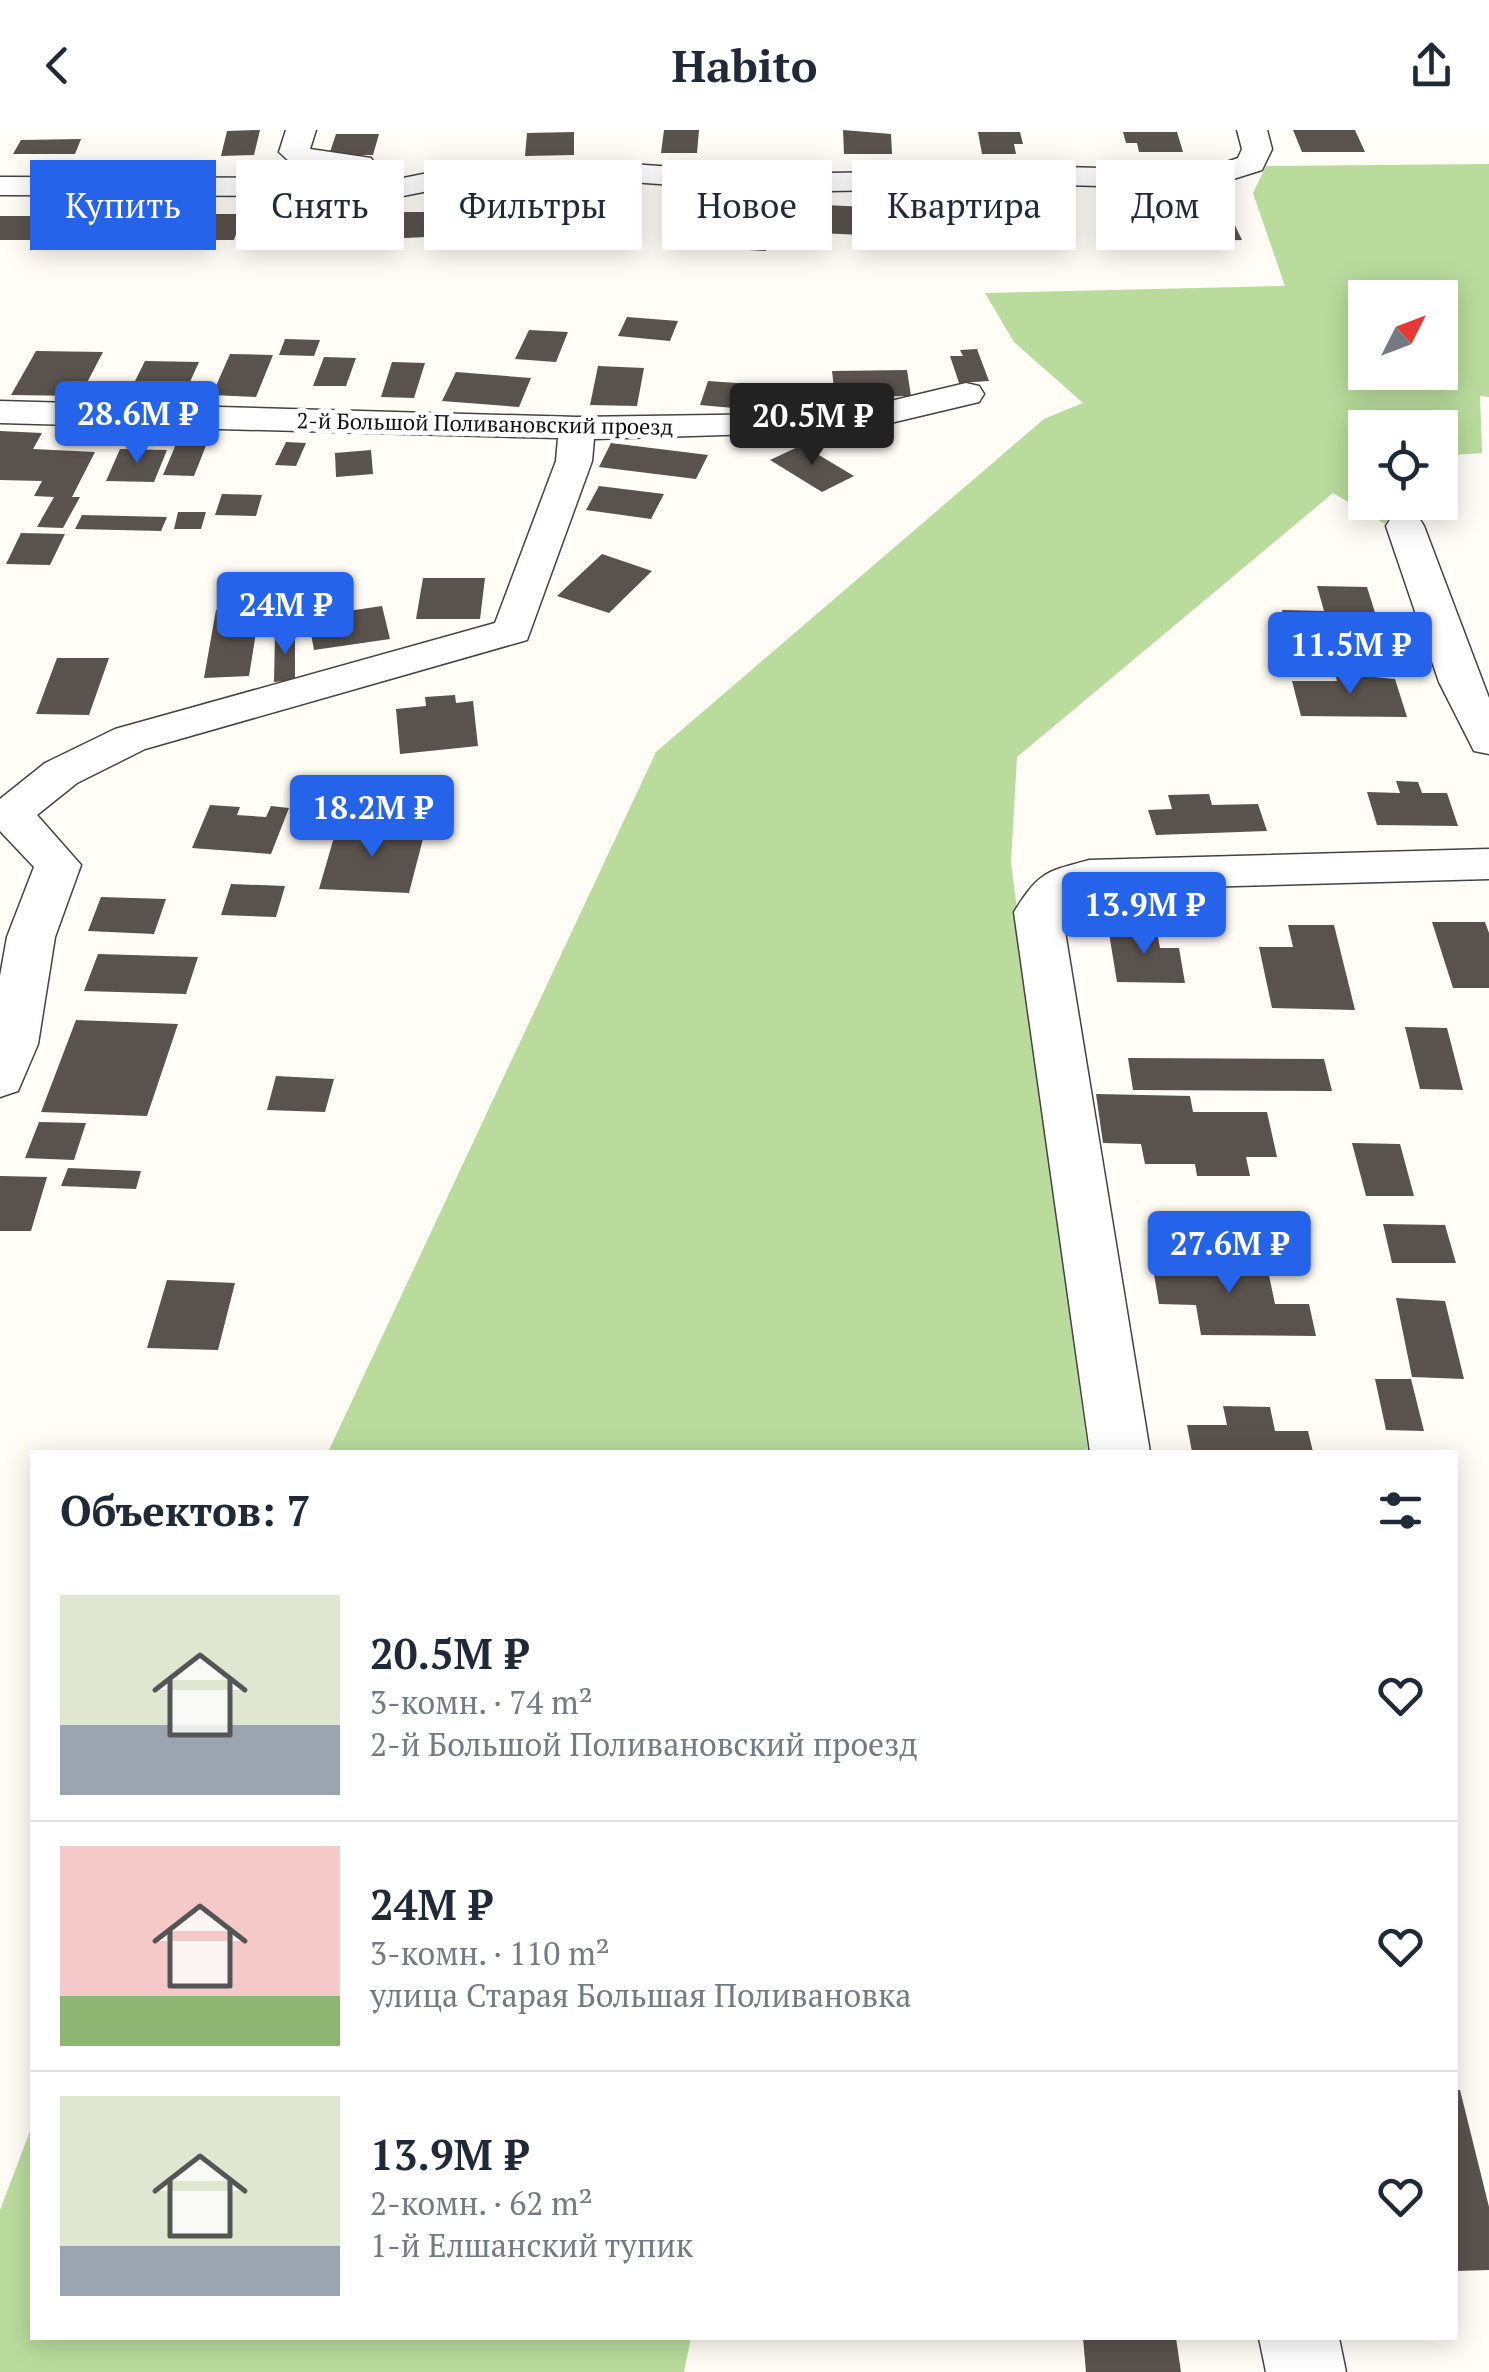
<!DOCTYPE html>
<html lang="ru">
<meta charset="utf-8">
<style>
body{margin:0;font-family:"PT Serif",serif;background:#f6f6f7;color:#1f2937;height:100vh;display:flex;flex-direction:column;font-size:38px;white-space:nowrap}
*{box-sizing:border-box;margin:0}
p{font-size:32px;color:#747a83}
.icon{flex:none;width:55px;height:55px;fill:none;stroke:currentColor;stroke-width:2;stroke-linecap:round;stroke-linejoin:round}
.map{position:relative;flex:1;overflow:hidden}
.details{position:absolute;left:30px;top:1320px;width:1428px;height:890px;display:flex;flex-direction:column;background:#fff;border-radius:0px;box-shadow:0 5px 25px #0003}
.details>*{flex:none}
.hud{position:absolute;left:30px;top:30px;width:1430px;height:90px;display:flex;gap:20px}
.needle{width:65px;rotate:48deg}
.controls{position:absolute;left:1348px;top:150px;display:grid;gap:20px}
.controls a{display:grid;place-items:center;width:110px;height:110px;border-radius:0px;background:#fff;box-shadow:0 5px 25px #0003;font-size:50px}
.price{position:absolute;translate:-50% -85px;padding:0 22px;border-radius:10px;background:#2563eb;color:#fff;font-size:32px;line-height:65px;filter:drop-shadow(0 2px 5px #0008)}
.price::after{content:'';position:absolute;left:50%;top:60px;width:30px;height:22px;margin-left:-15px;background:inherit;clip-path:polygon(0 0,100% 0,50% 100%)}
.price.current{background:#222;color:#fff}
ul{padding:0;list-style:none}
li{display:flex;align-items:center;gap:30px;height:250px;padding:0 30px}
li+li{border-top:2px solid #e0e1e3}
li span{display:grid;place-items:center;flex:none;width:280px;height:200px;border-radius:0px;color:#555}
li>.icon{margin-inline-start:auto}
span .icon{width:120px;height:120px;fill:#fffc;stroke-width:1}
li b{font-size:42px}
h2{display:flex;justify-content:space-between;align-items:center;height:120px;padding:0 30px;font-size:42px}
.pill{padding:0 35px;border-radius:0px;background:#fff;box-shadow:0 5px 25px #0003;font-size:35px;line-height:90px}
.pill.current{background:#2563eb;color:#fff}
header{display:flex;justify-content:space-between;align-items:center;height:130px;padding:0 30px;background:#fff;font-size:45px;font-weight:600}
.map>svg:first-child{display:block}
</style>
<header><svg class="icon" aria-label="back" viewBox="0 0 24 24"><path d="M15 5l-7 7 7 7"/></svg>Habito<svg class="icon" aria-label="share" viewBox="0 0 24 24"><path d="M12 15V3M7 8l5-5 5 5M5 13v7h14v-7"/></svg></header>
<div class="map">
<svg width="1489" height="2242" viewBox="0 0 1489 2242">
<rect width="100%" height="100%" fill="#fffdf5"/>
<path fill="#b9dc9c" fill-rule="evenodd" d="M1489,34V267L1480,266L1482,323L1440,326V298H1365V372L1396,373L1385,394L1333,363L1017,627L1011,733L1088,1322H328L656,622L1044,289L1083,273L1014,212L985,163L1285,156L1253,63L1266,36ZM1365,168H1440V242H1365Z
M32,1996V2208H691L684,2242H0V2080Z"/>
<path fill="#5a524d" d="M260,0L254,25L221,26L227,1Z
M664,0H699L697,23H661Z
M843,0L891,4L892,24H844Z
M1293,0H1355L1365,22H1302Z
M574,2V25L525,26L527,3Z
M978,2H1020L1023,14H1014L1016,24H982Z
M1123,2H1177L1183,22H1139L1137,13H1126Z
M336,4H379L373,25H329Z
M81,9L75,24H13L21,10Z
M518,73H549L546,106L513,107Z
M707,74L745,75L743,85L706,83Z
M804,74L866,77L861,105L799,102Z
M901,76L935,78L929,116L894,114Z
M370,82H431L426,107L363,110Z
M1037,82L1047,109L996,111L987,84Z
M258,83H290L289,88H303L299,103H251Z
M1229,83L1242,110L1196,111L1184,84Z
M180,84H243L234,110H170Z
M0,86H43L32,110H0Z
M748,86H777V95H748Z
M81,87H130L127,94H133L127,107H71Z
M720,111L767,114L766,121L718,118Z
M627,187L678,191L670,211L618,206Z
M529,200L568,202L556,232L515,229Z
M285,209L320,210L314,226L279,225Z
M977,219L989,251L959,253L950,226H963L960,220Z
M36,221L103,222L80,266L11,265Z
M230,224L273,225L256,267L212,265Z
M324,227L356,228L346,256H313Z
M145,231L199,232L184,265L129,263Z
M392,232L425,233L414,268L381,267Z
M598,236L644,238L637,276L590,275Z
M907,240L911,266L835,267L832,241Z
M456,242L531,248L519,277L442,271Z
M708,251L751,254L744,279L700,275Z
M0,301L42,303L33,319L95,322L72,367H80L63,398L37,397L54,367L34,366L42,351L0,350Z
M179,307L209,308L194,346L163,345Z
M286,312L306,313L296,336L275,335Z
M611,313L708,325L696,349L599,337Z
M802,315L854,346L822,362L770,330Z
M120,319L167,320L154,352L106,351Z
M371,320L373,344L336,347L335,323Z
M599,356L664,364L651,389L586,380Z
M222,364L262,365L256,386L215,385Z
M178,382H206L201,399H174Z
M82,385L167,387L161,401L75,399Z
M21,403L65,404L50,435L6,434Z
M602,424L652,441L609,483L557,466Z
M423,448H485L480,489H416Z
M1317,456L1367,457L1388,524L1292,523L1282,480L1324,481Z
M382,476L390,509L314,520L309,494L342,489L341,482Z
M260,478L249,546L204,548L216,480Z
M295,502V550L274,552L275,504Z
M57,528H109L89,585L36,584Z
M1335,543L1395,549L1407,587L1301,586L1292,551H1337Z
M455,565L456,573L473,571L478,616L400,624L396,579L426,576L425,567Z
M1396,651L1418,652L1422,663H1447L1458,696L1377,695L1367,662L1400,663Z
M1209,664L1212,675L1258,674L1267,701L1156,705L1148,680L1172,679L1168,665Z
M210,675L240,677L237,685L266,687L271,676L289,678L271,724L192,718Z
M337,697L425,701L409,763L319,759Z
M231,754L285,756L276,787L221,785Z
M101,767L166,769L154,804L88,801Z
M1432,792H1485L1489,803V858H1453Z
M1288,795H1334L1355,880L1272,878L1259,817H1293Z
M1108,797H1156L1160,818H1179L1185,853L1117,852Z
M98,824L198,827L186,864L84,861Z
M76,890L178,894L147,986L41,982Z
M1405,897L1447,898L1463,960L1420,959Z
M1128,928L1324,929L1332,961L1133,960Z
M276,946L334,949L325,982L267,980Z
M1096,964L1190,966L1193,982H1267L1277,1027H1246L1250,1046H1197L1195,1034H1145L1141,1014L1103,1013Z
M39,992L86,993L74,1030L25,1028Z
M1352,1013L1400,1014L1414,1066H1366Z
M68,1038L141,1041L136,1059L61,1056Z
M0,1046L47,1047L31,1101H0Z
M1383,1094L1445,1095L1456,1133H1392Z
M1151,1126H1265L1275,1174H1309L1316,1206L1201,1205L1196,1175L1159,1174Z
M167,1150L235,1153L218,1220L147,1218Z
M1396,1168L1445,1171L1464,1249L1412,1247Z
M1375,1249H1411L1424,1301L1386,1300Z
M1223,1276L1270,1277L1275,1301H1308L1313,1322H1192L1187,1295H1227Z
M1455,1960H1460L1489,2077V2140L1455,2141Z
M1083,2208H1176L1181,2242H1086Z"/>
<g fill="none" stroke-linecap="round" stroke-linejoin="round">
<defs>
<path id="street" d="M286,0H316L310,19L371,28L375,34L371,40L360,43L291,33L279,22Z
M1237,0H1267L1272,19L1262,40L1224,52L1100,56L943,52L888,60L770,62L617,51H479L403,66L0,65V47L403,48L478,33H617L770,44L888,42L943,34L1100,38L1221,34L1238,28L1242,19Z
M966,253L979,256L984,264L979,272L857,301L594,309L592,331L527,510L145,619L77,653L37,685L81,735L55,807L38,914L18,961L0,967V846L7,807L34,737L0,701V669L45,633L115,599L495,493L556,331L558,308L0,293V271L577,287L774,284L857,279Z
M1405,384L1419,388L1424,396L1489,568V624L1474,621L1439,552L1386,396L1391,388Z
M1489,719V749L1091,760L1073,766L1062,783L1150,1322H1090L1014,782C1039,742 1045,742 1089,730Z
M1259,2208H1339L1346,2242H1266Z"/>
</defs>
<use href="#street" stroke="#444" stroke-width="3"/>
<use href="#street" fill="#fff" fill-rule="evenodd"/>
</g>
<g text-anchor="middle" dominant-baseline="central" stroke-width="10" stroke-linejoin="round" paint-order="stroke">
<g font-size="22" fill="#111" stroke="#fff">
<text transform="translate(485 293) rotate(1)">2-й Большой Поливановский проезд</text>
</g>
</g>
</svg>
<div class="controls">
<a><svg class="needle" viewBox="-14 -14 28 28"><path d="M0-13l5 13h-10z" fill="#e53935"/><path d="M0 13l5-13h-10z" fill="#747a83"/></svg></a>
<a><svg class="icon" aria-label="locate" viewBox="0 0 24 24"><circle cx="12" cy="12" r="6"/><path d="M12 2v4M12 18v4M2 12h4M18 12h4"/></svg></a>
</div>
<b class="price" style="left:137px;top:336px">28.6M ₽</b>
<b class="price current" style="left:812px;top:338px">20.5M ₽</b>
<b class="price" style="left:285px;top:527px">24M ₽</b>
<b class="price" style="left:1350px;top:567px">11.5M ₽</b>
<b class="price" style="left:372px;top:730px">18.2M ₽</b>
<b class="price" style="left:1144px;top:827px">13.9M ₽</b>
<b class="price" style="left:1229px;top:1166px">27.6M ₽</b>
<div class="hud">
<a class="pill current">Купить</a>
<a class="pill">Снять</a>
<a class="pill">Фильтры</a>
<a class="pill">Новое</a>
<a class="pill">Квартира</a>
<a class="pill">Дом</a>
</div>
<section class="details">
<h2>Объектов: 7<svg class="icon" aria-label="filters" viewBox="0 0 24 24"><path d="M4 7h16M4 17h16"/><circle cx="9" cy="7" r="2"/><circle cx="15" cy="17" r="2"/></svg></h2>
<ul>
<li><span style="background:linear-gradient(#dfe7d0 65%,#9aa5b1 0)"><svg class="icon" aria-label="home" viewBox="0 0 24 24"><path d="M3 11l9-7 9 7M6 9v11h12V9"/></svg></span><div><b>20.5M ₽</b><p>3-комн. · 74 m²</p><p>2-й Большой Поливановский проезд</p></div><svg class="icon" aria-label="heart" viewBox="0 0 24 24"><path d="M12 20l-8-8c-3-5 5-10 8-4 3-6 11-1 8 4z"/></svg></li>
<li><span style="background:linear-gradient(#f6c9c9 75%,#8fb573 0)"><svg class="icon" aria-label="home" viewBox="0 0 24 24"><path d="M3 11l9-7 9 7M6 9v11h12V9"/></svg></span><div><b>24M ₽</b><p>3-комн. · 110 m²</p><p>улица Старая Большая Поливановка</p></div><svg class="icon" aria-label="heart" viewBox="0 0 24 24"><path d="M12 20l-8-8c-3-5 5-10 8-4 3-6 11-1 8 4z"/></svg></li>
<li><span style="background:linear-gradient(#dfe7d0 75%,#9aa5b1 0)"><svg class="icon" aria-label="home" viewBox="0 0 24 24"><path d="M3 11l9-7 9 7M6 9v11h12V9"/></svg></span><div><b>13.9M ₽</b><p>2-комн. · 62 m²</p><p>1-й Елшанский тупик</p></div><svg class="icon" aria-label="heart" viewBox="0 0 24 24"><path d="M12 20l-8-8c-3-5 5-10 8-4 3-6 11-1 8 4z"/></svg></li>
</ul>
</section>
</div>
